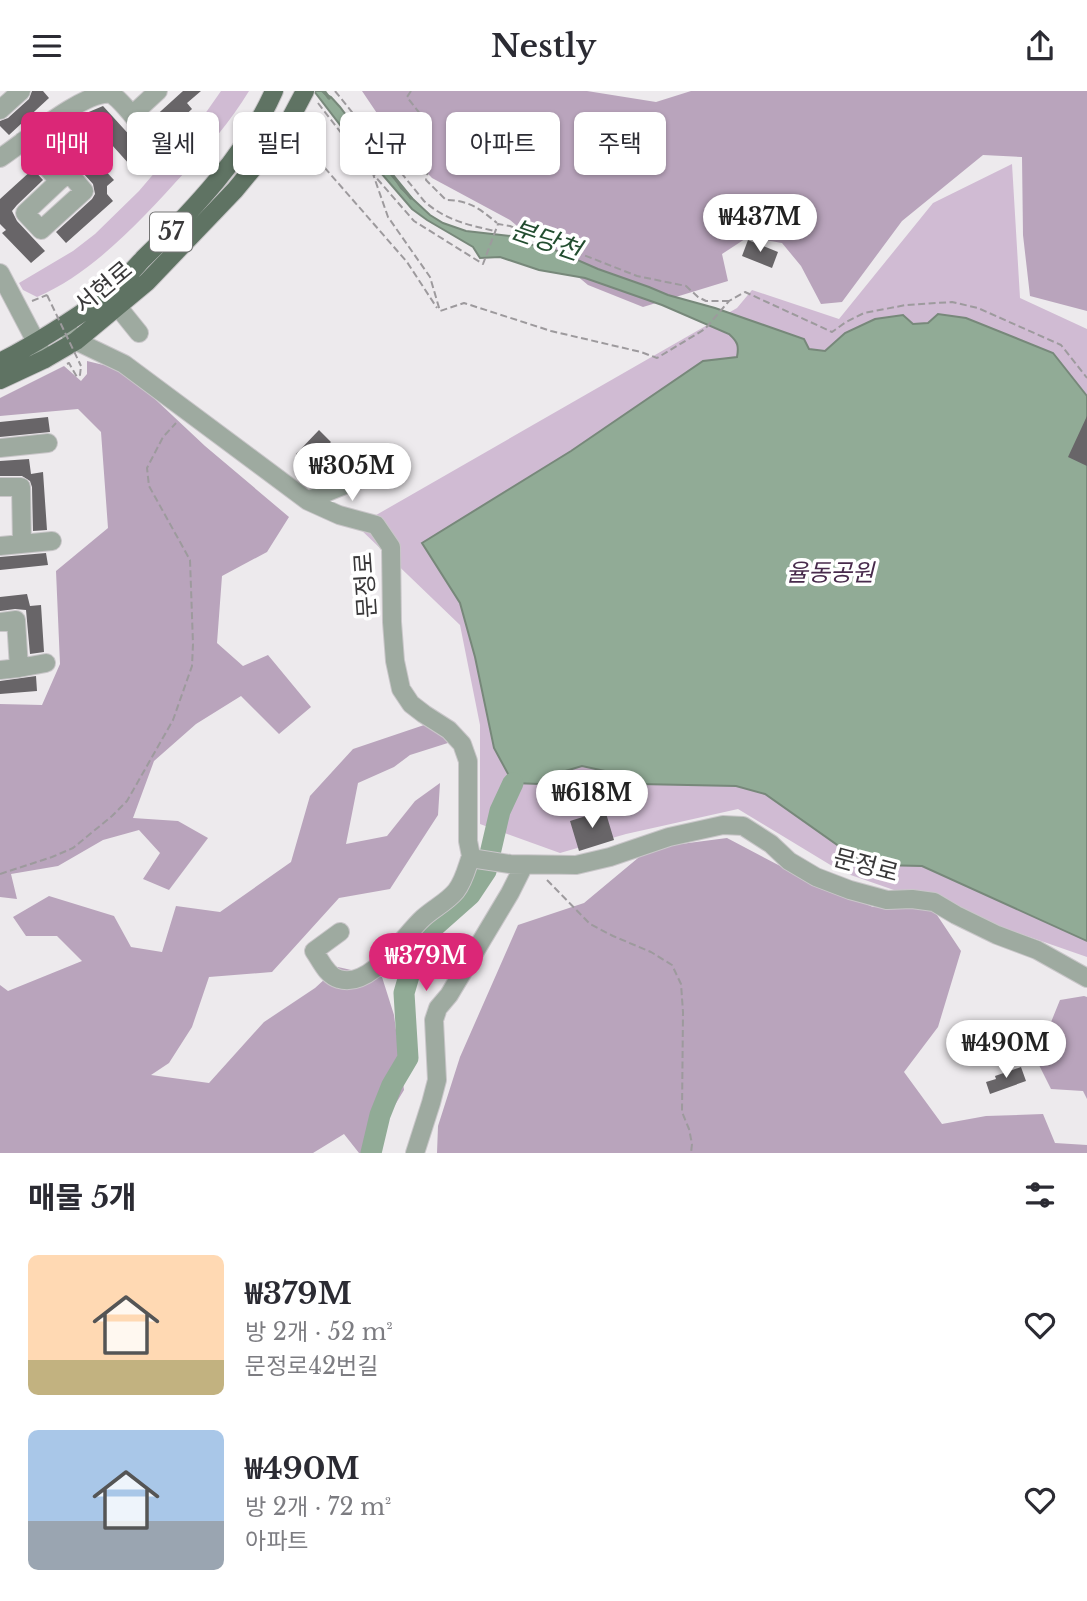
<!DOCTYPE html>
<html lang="ko">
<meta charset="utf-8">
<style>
body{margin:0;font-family:"Libre Baskerville","Noto Sans KR",serif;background:#f7f7f7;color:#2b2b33;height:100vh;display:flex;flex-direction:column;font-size:26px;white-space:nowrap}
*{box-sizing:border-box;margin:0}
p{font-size:23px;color:#7c7c81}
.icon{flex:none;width:38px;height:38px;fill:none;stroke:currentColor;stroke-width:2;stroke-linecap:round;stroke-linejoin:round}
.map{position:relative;height:1062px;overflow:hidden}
.details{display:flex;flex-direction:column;background:#fff;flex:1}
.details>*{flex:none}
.guide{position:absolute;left:21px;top:21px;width:700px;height:63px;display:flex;gap:14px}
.price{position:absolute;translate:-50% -60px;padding:0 16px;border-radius:24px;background:#fff;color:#222;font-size:23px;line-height:46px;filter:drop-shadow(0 2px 4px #0008)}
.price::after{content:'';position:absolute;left:50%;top:42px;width:21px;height:16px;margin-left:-10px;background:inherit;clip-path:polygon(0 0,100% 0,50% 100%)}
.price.selected{background:#db2777;color:#fff}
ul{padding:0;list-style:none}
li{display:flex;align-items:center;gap:21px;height:175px;padding:0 28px}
li span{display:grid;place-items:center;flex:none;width:196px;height:140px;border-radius:10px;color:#555}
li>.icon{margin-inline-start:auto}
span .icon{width:84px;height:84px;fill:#fffc;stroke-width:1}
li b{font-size:30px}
h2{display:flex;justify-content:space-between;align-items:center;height:84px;padding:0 28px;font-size:30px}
.pill{padding:0 24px;border-radius:10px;background:#fff;box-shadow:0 2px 5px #0004;font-size:24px;line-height:63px}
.pill.selected{background:#db2777;color:#fff}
header{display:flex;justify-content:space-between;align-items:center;height:91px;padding:0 28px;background:#fff;font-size:32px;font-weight:600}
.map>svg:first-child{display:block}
</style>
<header><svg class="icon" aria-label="menu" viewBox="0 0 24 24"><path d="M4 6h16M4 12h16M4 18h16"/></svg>Nestly<svg class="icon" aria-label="share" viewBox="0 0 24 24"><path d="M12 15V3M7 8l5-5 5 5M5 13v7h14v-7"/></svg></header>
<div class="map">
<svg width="1087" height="1062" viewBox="0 0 1087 1062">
<rect width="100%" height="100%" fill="#edeaed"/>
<path fill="#d0bbd3" d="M221,0H249C231,30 208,56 185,81C144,126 94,182 37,206L23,199L19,192L73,160L95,143L139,100L207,20Z
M1012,73L1020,207L1087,238V866L842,781L738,718L626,743L560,762L480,733V634L460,534L357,435L737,217L752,199L839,228L933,112Z"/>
<path fill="#b9a4bc" d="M362,0H587L656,11L691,0H1087V220L1030,205L1023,144L1022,66L983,64L902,130L842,211L821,213L801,175L782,152L748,146L722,163L728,190L643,216L588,194L510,129L432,87L393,46Z
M87,270L124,279L205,355L289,426L267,461L222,485L217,552L243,575L268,564L311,616L279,643L241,605L196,633L154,670L133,727L178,730L208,747L169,799L143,788L160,762L139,739L103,749L58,775L11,783L17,808L0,806V613L42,614L60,573L56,480L108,437L101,341L78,318L0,325V307L64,275L81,290L87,283Z
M433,631L451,651L410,664L394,676L358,692L346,753L387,745L415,710L440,692L438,724L390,798L339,807L272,881L209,886L192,936L169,972L151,984L209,992L264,931L315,897L338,876L382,886L394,924L404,999L375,1047V1062H359L344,1043L313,1062H0V894L8,900L82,870L57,845H26L13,826L49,805L114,825L131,856L162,861L176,815L220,821L291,771L310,705L353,658Z
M727,747L807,789L873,816L933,818L961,860L938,936L904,981L942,1033L986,1025L1043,1023L1055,1052L1087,1054V1062H437L438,1035L460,966L518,834L584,812L650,757Z
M1084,905L1087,906V1008L1083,1000L1051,998L1036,968L1060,909Z"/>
<path fill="#91ab96" stroke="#77887a" stroke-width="2" d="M314,0H322L325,3L331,6L340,16L369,55L382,67L401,97L430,124L443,132L466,140L511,145L522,152L550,157L598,178L649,196L668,204L715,217L804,248L809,258L825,260L845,242L875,228L903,224L913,233L928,232L938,223L966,227L1053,262L1087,305V850L922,775L878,774L853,765L765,703L736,695L639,693L614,682L582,675L562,681L540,693L513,692L494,657L475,566L460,512L422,452L571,360L703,270L737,266C739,255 738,251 729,243L662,214L585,187L539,179L500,166L480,167L473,156L427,129L412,118L344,39Z"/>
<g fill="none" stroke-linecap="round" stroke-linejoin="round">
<path stroke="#77887a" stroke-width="3.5" d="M324,0L329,7
M389,80L411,107"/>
<path stroke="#91ab96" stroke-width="21" d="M371,1062L380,1024L392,994L408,967L404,902L418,854L435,835L470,804L486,780L500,720L513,692"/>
</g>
<path fill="#686568" d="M32,0H43L49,7L9,44L0,35V30L8,27L29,8Z
M183,0H201L187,12L192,18L160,47L151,36V29Z
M103,15L154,71L139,84L84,23Z
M75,47L114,89L107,95V103L113,110L66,152L56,141L92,108L95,103L93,93L62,59Z
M33,78L43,89L17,114L12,120L17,130L45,160L31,172L2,142L6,139L0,133V108Z
M748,149L778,161L772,177L742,165Z
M1087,325V375L1068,366Z
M48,326L50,341L0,346V331Z
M319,339L331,351L308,375L296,363Z
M29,368L31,383L43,381L47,439L33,440L32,396L30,390L22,385H0V370Z
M46,462L48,474L0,479V466Z
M27,503L30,515L41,514L44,561L30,563L26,519L15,518L0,520V506Z
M36,585L37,600L0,603V590Z
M605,719L614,749L579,760L570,730Z
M1021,976L1026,990L990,1003L986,991L996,988L995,985Z"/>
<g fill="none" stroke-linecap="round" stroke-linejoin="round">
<defs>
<path id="minor" d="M0,19L21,0
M132,24L158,0
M23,50L59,90L25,122L41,139L84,100L69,82L59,90
M0,67C23,52 84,0 110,3C119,6 133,26 140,33
M0,182L45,268
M118,216L139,242
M64,234L76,250L124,273L308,410L339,424L376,434L391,456L392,531L395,570L401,598L411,613L424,623L449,639L462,653L468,670V750L471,765L477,768L510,773L576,774L610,766L669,746L723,734L743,735L771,753L789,770L816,786L850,799L887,809L912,808L934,811L956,824L997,844L1037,859L1087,887
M0,357L48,352
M0,396H21L22,453
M308,410C331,398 355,391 379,380
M0,455L52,450
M0,531L16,529L19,577L0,579
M19,577L46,572
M340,841L314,860C321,870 327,885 339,888C371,898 403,845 423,827C434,817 447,811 456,800C464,790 467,776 471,765
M415,1062L431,1012L437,989L434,929L438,917L449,904L510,802L524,774"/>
<path id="major" d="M0,271C37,252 71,230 105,206C119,195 131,181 143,168C192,120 246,64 274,0
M0,289L45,268L76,250L147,191L235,99L269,58L287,34L305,0"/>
</defs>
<use href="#minor" stroke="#c9c6c9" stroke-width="20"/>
<use href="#major" stroke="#c9c6c9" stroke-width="20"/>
<path stroke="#9d9a9d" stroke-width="2" stroke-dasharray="7 3.5" stroke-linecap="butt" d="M335,0L424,110C445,129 468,134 495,140
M411,0L407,6L421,24L429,75L426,89L446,109C469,109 480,118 497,132
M318,12L372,82
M297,45L407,171L437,217
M32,210L47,204
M729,210H706L698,206L686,195L637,185L510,135L498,133L483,173L414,130L373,83L388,126L430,186L440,220L464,212L551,240L641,261L657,267L705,238L729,210L745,201L832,241L846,231L864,222L906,214L952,211L978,217L1061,254L1087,287
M67,273L69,272L77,286L80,284L81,275
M0,783L52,766L73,757L112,725L127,710L173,629L192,575L193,553L190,469L149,395L147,377L163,346L176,332
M547,789L590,833L613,845L651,861L672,874L681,893L683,921L682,1021L689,1038L692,1053L691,1062"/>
<use href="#minor" stroke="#9eaaa0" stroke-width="18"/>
<use href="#major" stroke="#5f7363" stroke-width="18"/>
<path stroke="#9d9a9d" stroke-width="2" stroke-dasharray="7 3.5" stroke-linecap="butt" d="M47,204L81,275"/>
</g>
<g text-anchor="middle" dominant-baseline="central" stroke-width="7" stroke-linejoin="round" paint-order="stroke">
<rect fill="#fff" stroke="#747474" stroke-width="2" x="150" y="121.5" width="42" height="39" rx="5"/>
<g font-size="23" font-weight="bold" fill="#393839">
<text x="171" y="141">57</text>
</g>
<g font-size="24" fill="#393839" stroke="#fff">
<text transform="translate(103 196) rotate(-40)">서현로</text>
<text transform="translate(365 494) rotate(-94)">문정로</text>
<text transform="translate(866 774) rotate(15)">문정로</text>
</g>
<g font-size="24" font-style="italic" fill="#482a4c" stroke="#fff">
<text x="830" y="481">율동공원</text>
</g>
<g font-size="26" font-style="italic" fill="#224d2f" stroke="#fff">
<text transform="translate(546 149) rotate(19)">분당천</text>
</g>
</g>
</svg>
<b class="price" style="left:760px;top:163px">₩437M</b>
<b class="price" style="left:352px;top:412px">₩305M</b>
<b class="price" style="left:592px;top:739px">₩618M</b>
<b class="price selected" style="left:426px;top:902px">₩379M</b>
<b class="price" style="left:1006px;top:989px">₩490M</b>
<div class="guide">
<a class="pill selected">매매</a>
<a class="pill">월세</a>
<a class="pill">필터</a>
<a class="pill">신규</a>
<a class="pill">아파트</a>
<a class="pill">주택</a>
</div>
</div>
<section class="details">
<h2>매물 5개<svg class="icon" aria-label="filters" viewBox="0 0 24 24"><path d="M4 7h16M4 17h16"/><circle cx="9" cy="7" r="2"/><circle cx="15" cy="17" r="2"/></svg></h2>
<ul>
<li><span style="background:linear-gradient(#ffd9b3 75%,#c2b280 0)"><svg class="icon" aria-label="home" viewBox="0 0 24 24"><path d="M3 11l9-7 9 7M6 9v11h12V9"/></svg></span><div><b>₩379M</b><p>방 2개 · 52 m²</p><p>문정로42번길</p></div><svg class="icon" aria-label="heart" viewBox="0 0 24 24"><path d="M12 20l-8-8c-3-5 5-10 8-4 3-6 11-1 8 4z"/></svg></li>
<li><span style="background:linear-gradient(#a9c7e8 65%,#9aa5b1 0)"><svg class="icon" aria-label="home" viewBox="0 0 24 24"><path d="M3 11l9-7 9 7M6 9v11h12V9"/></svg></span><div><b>₩490M</b><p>방 2개 · 72 m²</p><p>아파트</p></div><svg class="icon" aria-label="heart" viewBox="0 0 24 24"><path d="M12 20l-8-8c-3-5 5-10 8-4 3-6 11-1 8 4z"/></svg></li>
</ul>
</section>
